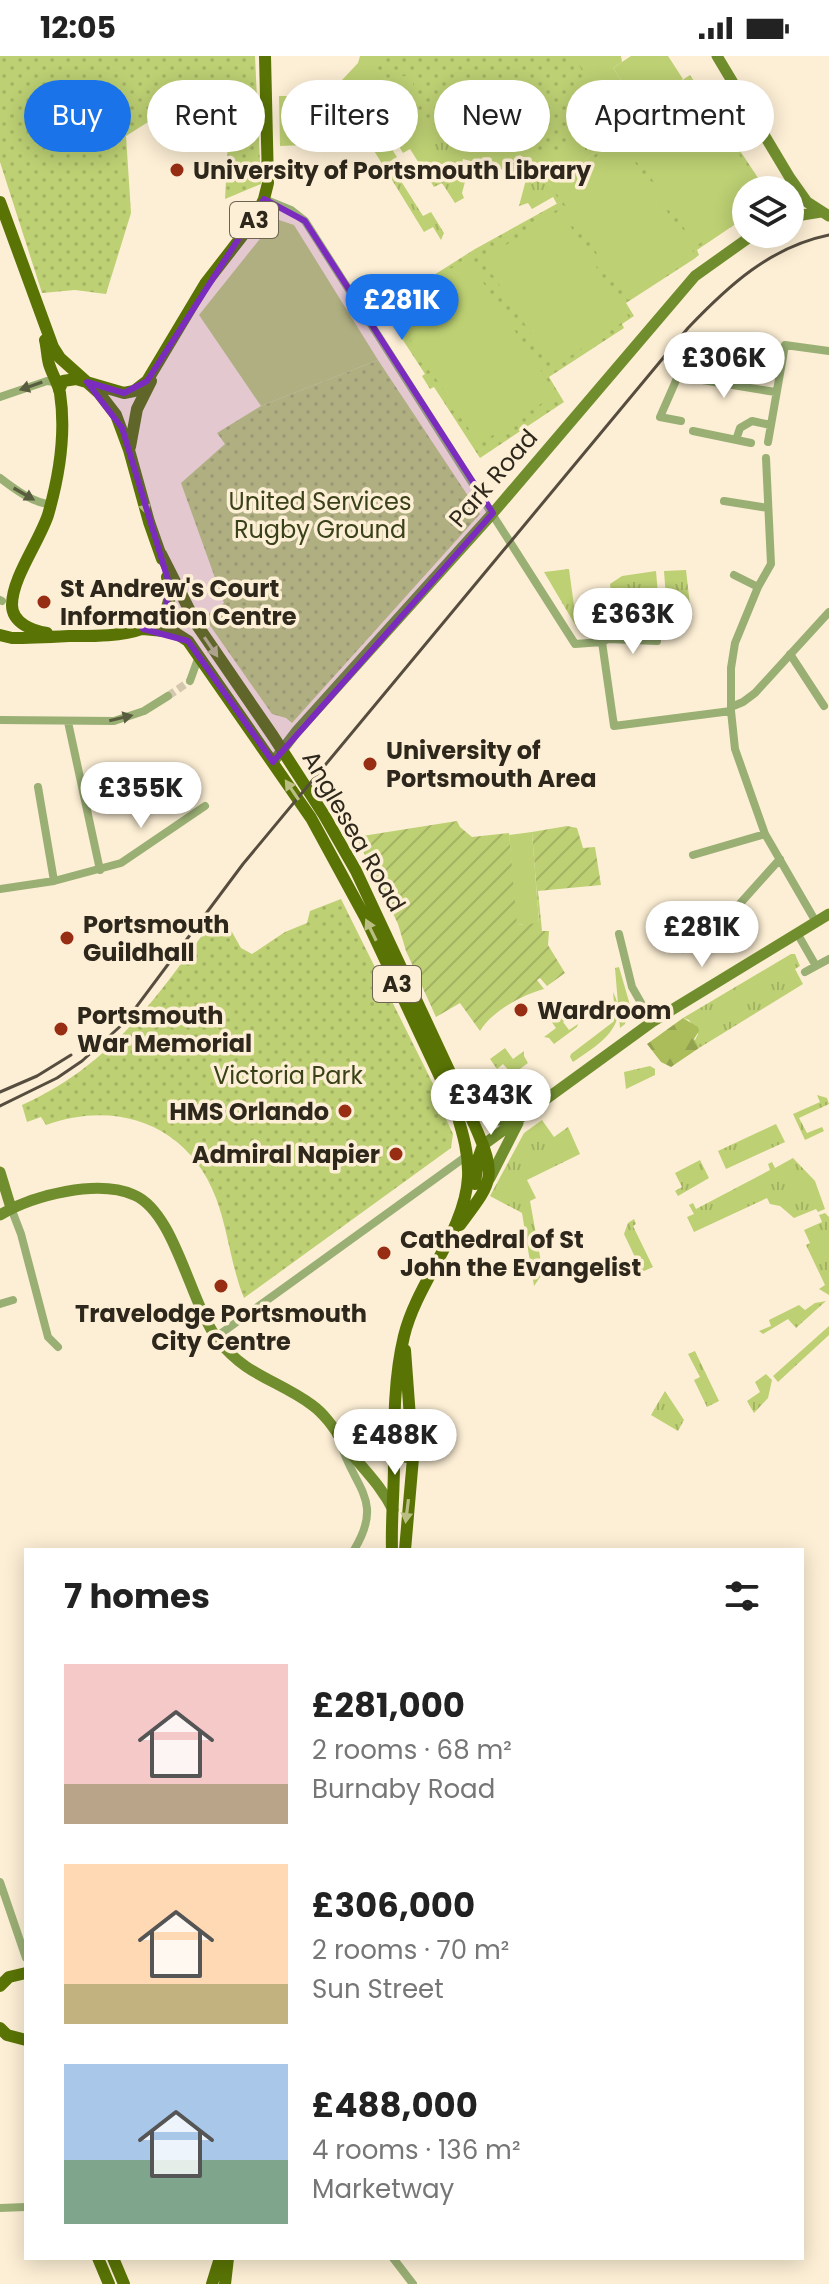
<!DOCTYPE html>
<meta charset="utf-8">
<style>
body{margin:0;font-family:Poppins,sans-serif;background:#f2f2f2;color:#222;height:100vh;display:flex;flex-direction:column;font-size:30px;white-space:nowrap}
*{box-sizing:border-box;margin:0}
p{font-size:26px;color:#767676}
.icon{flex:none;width:44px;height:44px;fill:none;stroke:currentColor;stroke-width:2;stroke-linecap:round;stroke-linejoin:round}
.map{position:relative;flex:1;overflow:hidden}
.panel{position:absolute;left:24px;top:1492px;width:780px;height:712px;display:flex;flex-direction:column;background:#fff;border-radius:0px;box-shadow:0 4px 20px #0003}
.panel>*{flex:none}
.banner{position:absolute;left:24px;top:24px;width:782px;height:72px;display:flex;gap:16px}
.buttons{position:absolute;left:732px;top:120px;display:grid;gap:16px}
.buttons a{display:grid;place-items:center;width:72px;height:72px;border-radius:50%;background:#fff;box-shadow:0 4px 20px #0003;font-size:40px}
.price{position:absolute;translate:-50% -68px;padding:0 18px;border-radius:28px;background:#fff;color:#222;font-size:26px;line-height:52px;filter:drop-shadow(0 2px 4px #0008)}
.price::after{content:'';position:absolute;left:50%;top:48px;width:24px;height:18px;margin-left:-12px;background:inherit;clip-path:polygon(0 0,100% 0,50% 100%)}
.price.active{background:#1a73e8;color:#fff}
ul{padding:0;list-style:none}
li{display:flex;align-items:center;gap:24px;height:200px;padding:0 40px}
li span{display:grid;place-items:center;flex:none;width:224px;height:160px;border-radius:0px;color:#555}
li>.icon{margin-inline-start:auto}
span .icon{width:96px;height:96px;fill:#fffc;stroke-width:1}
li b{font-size:34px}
h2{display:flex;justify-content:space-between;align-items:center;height:96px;padding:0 40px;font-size:34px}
.chip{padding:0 28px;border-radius:36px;background:#fff;box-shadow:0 4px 20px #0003;font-size:28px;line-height:72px}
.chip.active{background:#1a73e8;color:#fff}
.status{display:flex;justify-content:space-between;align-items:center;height:56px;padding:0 40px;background:#fff;direction:ltr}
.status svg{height:22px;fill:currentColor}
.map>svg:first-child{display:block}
</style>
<div class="status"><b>12:05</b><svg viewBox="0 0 49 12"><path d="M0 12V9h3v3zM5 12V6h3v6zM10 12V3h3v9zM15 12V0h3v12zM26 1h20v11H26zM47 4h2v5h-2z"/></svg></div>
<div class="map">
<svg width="829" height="2228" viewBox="0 0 829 2228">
<defs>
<pattern id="grass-tufts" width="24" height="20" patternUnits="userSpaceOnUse" patternTransform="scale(2)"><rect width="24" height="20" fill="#bdd073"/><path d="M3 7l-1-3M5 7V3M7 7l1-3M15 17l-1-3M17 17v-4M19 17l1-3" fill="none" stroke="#a3b363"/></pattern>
<pattern id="forest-firs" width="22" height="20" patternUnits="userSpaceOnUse" patternTransform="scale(2)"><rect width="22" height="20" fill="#abbd5a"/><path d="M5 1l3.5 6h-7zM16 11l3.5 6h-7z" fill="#93a24e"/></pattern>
<pattern id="park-dots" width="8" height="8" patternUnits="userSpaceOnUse" patternTransform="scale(2)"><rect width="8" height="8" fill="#bdd073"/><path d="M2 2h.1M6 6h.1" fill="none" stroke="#a3b363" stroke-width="1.8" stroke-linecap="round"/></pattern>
<pattern id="garden-furrows" width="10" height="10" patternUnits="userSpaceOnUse" patternTransform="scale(2)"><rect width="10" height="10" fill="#bdd073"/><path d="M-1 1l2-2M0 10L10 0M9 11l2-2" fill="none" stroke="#a3b363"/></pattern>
</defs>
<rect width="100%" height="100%" fill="#fdefd5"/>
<path fill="url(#grass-tufts)" d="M360,0H621L622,6L613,12L640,52L615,68L620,77L579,109L547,124L561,146L557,148L553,141L532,153L528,147L519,150L527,120L463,103L458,120L466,122L462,137L464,142L455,147L442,127L434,131L410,93L403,97L400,92L404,80L397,77L391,92L397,101L389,106L423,160L431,156L444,177L441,184L433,171L424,176L352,59L322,79L318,72L307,79L305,40H327L358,7Z
M569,513L577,572L544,516Z
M686,514L690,549L667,555L664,515Z
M656,515L660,562L614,565L610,528L622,520Z
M791,898H795L800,910L795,913L803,928L699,992L694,986L698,978L689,964L683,962Z
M619,911L632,956L628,957L625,968L620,972L615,912Z
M613,936C631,970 598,989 573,1006L570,1001L571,998L613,966L615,958Z
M563,951L570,960L563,966L569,974L578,968L577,971L554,988L549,982L544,981L556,972L548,961Z
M505,992L513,1003L524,995V1000L528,1007L505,1024L501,1023L510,1016L503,1008L497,1013L490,1003Z
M650,1010L655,1013V1019L626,1033L624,1016Z
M817,1039L827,1042L829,1048L799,1062L807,1077L822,1071L824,1075L805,1084L793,1058L820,1046Z
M542,1064L554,1081L568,1071L580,1098L527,1124L536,1142L530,1145L543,1217L534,1230L522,1157L490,1140L524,1077Z
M776,1068L785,1086L726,1113L718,1095Z
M793,1102L815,1125L825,1153L818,1156L816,1153L794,1162L780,1150L770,1148L767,1142L694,1176L687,1161L694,1158L689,1149L693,1147L696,1153L770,1114L768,1108L772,1106L775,1112Z
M700,1104L709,1122L678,1140L675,1135L682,1131L675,1117Z
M825,1157L829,1161V1239L819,1233L825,1229L806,1189L810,1187L804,1174L822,1166L819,1159Z
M634,1163L636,1168L633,1170L653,1211L642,1216L624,1178L628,1167Z
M826,1245L796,1272L788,1263L763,1278L759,1275L771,1270L769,1264L799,1249L805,1254L815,1247Z
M829,1270V1279L778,1326L773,1320Z
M695,1295L719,1345L707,1351L694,1324L700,1321L688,1298Z
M766,1318L772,1324L768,1342L754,1357L747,1345L760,1336L755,1326Z
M665,1335L684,1364L678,1375L651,1359Z"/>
<path fill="url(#forest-firs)" d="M683,962L698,971L699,975L694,983L699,992L671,1011L661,1006L647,988Z"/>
<path fill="url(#park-dots)" d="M0,0H255L261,128L225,143L228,85L252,71L249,60L231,61L215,33L205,30L126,80L131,157L106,238L75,234L42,237L0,106Z
M377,0H567C574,5 581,10 584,19C593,42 584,83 560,94C550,99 539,97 528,95C504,89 479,83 454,76C412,65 363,58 377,0Z
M690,19L766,134H746V161L697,194L699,199L694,203L626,247L634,260L622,268L624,272L549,321L564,346L480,402L434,331L430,333L422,320L425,318L382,252L475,193L560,146L547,124L579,109L619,77L614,69Z
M378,304L480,458L292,667L286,662L272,658L204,561L224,547L181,427L225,388L217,377L261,350Z
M341,843L443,1048L440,1050L453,1078L451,1092L244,1242C231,1210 228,1174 216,1142C189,1069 117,1043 46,1069L41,1061L27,1066L22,1049C116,1007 161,934 220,855L241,892L252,898L285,876L307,867L310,855Z"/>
<path fill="url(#garden-furrows)" d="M457,765L460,771L472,781L509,777L518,869L539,866L532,776L567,770L577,772L583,792L595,791L601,829L538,835L542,875H549L548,889L565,917L547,930L540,922L537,924L544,933C522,939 492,955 480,975L460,947L436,961L406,895L398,868L356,781Z"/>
<path fill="#bdd073" d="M364,0H377C370,25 379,47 401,61L542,97C548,97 555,97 561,94C584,81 596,34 582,12C578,7 572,4 567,0H600C602,14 606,29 607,43C607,79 576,111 540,110C514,109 487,98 462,91C436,85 401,82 381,62C364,46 359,23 364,0Z
M631,0H668L683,23L640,52L613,12Z
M414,19L413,30L407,43L378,23Z
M690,23L762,134H746V158L696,190L617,70Z
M279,40H305L307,89L280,90Z
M621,85L696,200L628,244L552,129Z
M560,154L629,262L553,311L483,204Z
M279,164L294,169L378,304L261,350L199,259L271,169Z
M467,202L556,338L479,388L390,253Z
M532,776L539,867L517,869L509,779Z"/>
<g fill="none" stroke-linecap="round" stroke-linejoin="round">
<path stroke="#d4c7b0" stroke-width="8" stroke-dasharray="8 4" stroke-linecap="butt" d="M168,640L190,625"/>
<path stroke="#9aaf74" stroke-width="8" d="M264,143L291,154L305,165L575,588L602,586L614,670L731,655
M0,341L47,325L54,326L56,330
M681,365L660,361L678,320L775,336
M693,375L751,387
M736,384L740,372L752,365L770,369
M768,386L785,289L829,295
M766,402L771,508L758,531L735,587L731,612V655L735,693L765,778L816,866
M0,422C13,432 34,448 51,448
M724,445L768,452
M734,519L758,531
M0,544L2,545
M602,586L608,583L657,585
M790,598L824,650
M190,625L199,600
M731,651L743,646L755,637L829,556
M0,664L114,665L144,655L168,640
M68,666L100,814
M38,731L54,825
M693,799L765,778
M0,833L54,825L121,807L205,750
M797,877L816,910L829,903
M619,878L632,931L652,966
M683,893L711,880L780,803
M805,916L816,910
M11,1152L21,1178L48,1281L58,1291
M0,1248L13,1244
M216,1281L468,1099
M340,1385C353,1432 385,1443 354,1494
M0,1826L26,1902
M0,2152L26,2151
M393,2202L413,2228"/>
<path stroke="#718e2e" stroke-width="11" d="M717,0L790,122L807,146L829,160
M790,161L821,156
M273,706L296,676L493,457L695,220L754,178
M464,1042C477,1058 494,1068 515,1063
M483,1089L652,966L829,858
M0,1116L11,1152
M490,1122L518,1067
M0,1159C33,1139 98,1123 134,1139C175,1156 190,1247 218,1284C246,1320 278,1324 312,1349C330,1362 340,1383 354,1401C369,1419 383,1433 393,1454
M347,1387L371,1398L413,1402"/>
<path stroke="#597405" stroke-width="12" d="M0,146L53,291L60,302L99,337L116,359L129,394L149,466L162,503
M45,284C47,292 47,301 49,308C52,318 58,327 60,337C66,376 59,421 48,459C39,486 12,522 12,549C12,567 33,575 47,577
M59,334L63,325L76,323L124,337L134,335L147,325L205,228L253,166L264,143L268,127L265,0
M130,391L137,353L151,325
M161,498L197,569L273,680L324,759L356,815L475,1070C498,1122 492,1126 460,1169
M143,573L174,576L188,585L311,762L366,863L456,1055C463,1078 469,1098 468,1121C465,1176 417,1226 404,1280C394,1321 394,1365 394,1408C394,1437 391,1465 392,1494
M0,579L12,582C31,582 50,581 69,580C109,580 184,583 167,521
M475,1128L478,1103L483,1089
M338,1378C364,1382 379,1388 392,1360
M405,1494L413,1402L405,1294
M0,1930L9,1921L26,1917
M0,1972L7,1979L26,1984
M98,2202L109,2228
M113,2202L124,2228
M212,2228L220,2202
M225,2228L228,2202"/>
<path stroke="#564d3f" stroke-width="3" d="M0,1036L37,1020L71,999
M0,1050L57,1022L82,1005L125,966L243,808L688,272C728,230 770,191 829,179"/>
</g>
<defs><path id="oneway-solid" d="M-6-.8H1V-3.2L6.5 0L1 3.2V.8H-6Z" transform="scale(2)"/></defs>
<g fill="#595d3f">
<use href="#oneway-solid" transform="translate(31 330) rotate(161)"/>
<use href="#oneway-solid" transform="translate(24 438) rotate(30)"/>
<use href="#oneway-solid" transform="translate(121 662) rotate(-13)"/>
</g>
<g fill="#bbbe82">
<use href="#oneway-solid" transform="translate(144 447) rotate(75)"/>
<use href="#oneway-solid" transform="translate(211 591) rotate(56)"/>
<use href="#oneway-solid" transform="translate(292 734) rotate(-124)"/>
<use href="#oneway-solid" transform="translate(371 874) rotate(-116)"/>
<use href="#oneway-solid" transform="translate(407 1455) rotate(97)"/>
</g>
<path fill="#7b2cbf" fill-opacity="0.2" stroke="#7b2cbf" stroke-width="6" stroke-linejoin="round" d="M264,143L305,165L493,457L273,706L188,585L143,573L167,551L168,524L122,372L87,326L124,337L147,325Z"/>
<g fill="#972e14" stroke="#fdefd5" stroke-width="3">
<circle cx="177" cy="114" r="8"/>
<circle cx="44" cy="546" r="8"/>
<circle cx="370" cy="708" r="8"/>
<circle cx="67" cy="882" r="8"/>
<circle cx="521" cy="954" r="8"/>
<circle cx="61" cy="973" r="8"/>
<circle cx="345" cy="1055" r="8"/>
<circle cx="396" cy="1098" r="8"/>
<circle cx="384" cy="1197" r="8"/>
<circle cx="221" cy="1230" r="8"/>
</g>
<g text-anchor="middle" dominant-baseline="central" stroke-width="7" stroke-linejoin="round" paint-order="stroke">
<g fill="#fdefd5" stroke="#6c6353" stroke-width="2">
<rect x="230" y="146" width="48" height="36" rx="6"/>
<rect x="373" y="910" width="48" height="36" rx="6"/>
</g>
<g font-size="22" font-weight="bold" fill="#2e271b">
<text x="254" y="164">A3</text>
<text x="397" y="928">A3</text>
</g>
<g font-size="24" font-weight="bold" fill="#2e271b" stroke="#fdefd5" text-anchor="start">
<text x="193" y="114">University of Portsmouth Library</text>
<text x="60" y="532">St Andrew's Court<tspan x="60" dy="28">Information Centre</tspan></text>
<text x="386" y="694">University of<tspan x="386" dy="28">Portsmouth Area</tspan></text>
<text x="83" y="868">Portsmouth<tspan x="83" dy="28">Guildhall</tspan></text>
<text x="537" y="954">Wardroom</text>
<text x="77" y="959">Portsmouth<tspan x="77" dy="28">War Memorial</tspan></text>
<text x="329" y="1055" text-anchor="end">HMS Orlando</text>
<text x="380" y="1098" text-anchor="end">Admiral Napier</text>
<text x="400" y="1183">Cathedral of St<tspan x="400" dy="28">John the Evangelist</tspan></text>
<text x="221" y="1257" text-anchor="middle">Travelodge Portsmouth<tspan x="221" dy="28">City Centre</tspan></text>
</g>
<g font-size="24" fill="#2e271b" stroke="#fdefd5">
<text transform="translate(493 422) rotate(-49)">Park Road</text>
<text transform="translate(354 775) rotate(60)">Anglesea Road</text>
</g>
<g font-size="24" fill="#394118" stroke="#fdefd5">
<text x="320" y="445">United Services<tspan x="320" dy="28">Rugby Ground</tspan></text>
<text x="288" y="1019">Victoria Park</text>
</g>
</g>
</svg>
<div class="buttons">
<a><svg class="icon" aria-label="layers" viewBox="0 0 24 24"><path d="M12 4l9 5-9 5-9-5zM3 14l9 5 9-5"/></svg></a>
</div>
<b class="price active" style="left:402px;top:286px">£281K</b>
<b class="price" style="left:724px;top:344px">£306K</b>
<b class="price" style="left:633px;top:600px">£363K</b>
<b class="price" style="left:141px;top:774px">£355K</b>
<b class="price" style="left:702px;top:913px">£281K</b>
<b class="price" style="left:491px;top:1081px">£343K</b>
<b class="price" style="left:395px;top:1421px">£488K</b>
<div class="banner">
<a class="chip active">Buy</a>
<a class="chip">Rent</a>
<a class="chip">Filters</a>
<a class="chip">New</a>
<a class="chip">Apartment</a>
</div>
<section class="panel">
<h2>7 homes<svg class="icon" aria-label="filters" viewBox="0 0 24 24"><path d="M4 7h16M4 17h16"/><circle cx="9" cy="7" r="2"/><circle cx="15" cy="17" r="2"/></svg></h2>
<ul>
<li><span style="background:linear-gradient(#f6c9c9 75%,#b9a48a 0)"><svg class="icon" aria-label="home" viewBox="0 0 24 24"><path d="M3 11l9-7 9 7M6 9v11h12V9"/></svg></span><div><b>£281,000</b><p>2 rooms · 68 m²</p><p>Burnaby Road</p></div></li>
<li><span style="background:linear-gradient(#ffd9b3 75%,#c2b280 0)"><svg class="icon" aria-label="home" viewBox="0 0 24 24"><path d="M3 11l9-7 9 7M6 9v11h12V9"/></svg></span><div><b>£306,000</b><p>2 rooms · 70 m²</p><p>Sun Street</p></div></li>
<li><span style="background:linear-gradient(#a9c7e8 60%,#7fa58c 0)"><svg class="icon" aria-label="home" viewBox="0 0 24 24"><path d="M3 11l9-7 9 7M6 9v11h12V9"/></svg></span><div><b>£488,000</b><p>4 rooms · 136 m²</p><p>Marketway</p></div></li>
</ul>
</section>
</div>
